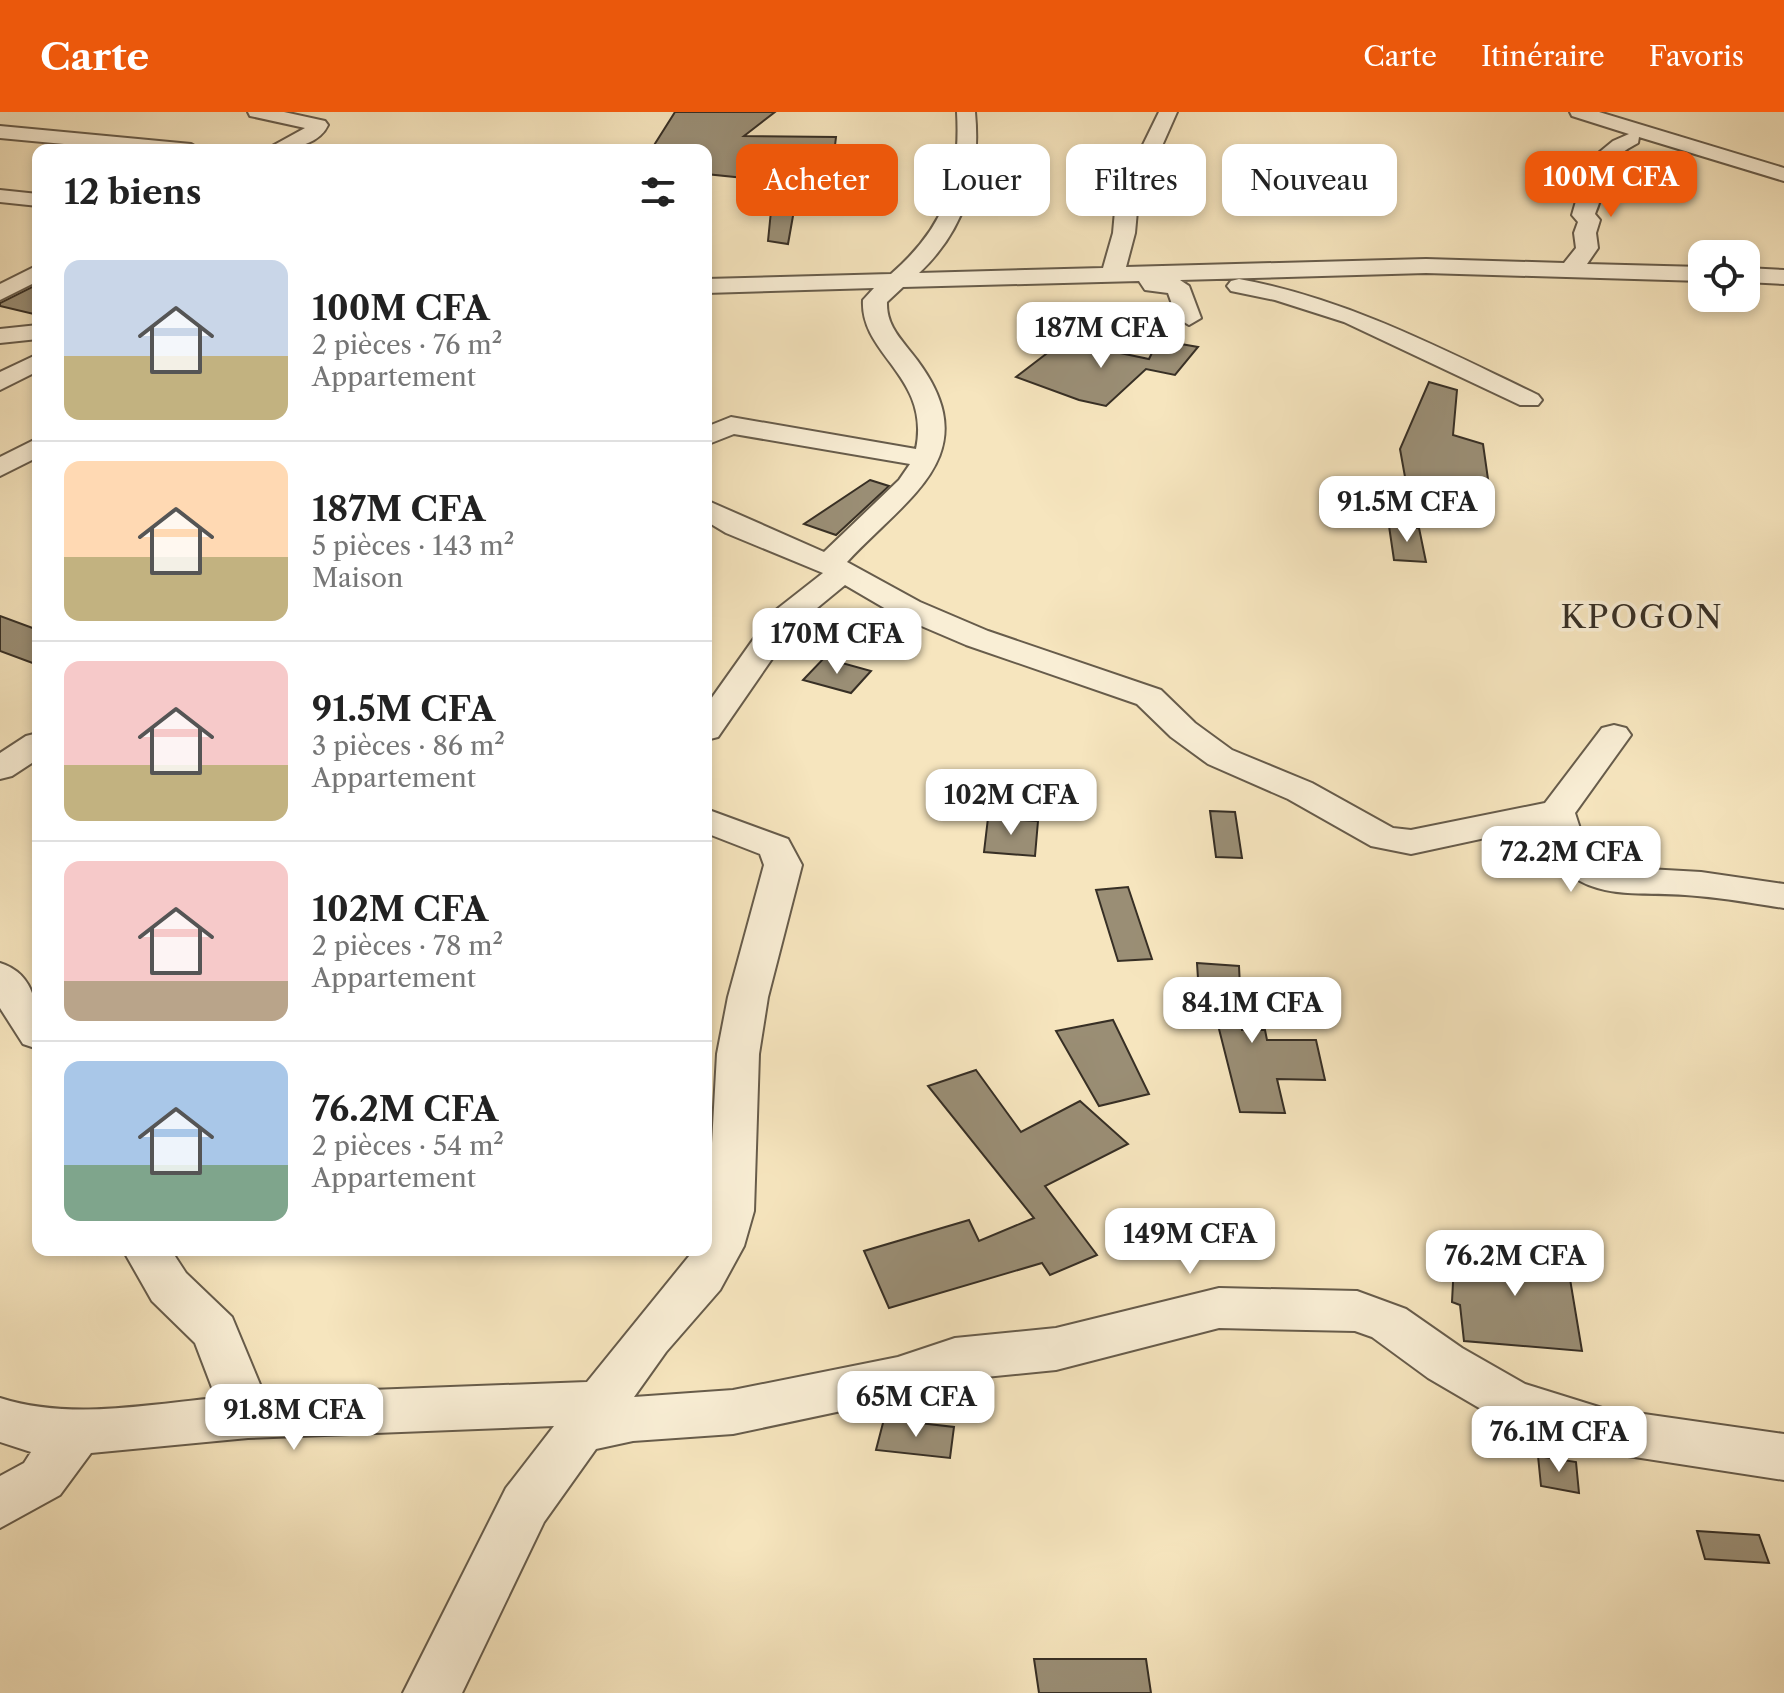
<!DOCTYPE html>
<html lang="fr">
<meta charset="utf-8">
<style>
body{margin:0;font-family:"Libre Caslon Text",serif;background:#f6f6f6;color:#222;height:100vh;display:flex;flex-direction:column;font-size:30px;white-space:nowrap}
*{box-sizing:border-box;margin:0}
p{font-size:26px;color:#767676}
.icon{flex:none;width:44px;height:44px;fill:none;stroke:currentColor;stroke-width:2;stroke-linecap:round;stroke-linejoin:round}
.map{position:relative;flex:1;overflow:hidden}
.details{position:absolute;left:32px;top:32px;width:680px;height:1112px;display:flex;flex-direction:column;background:#fff;border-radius:16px;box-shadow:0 4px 12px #0003}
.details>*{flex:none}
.banner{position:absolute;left:736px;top:32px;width:760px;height:72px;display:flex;gap:16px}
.buttons{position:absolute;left:1688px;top:128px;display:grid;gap:16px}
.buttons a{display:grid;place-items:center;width:72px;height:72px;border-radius:16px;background:#fff;box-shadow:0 4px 12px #0003;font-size:40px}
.price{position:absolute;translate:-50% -68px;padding:0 18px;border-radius:16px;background:#fff;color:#222;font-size:26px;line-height:52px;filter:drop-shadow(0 2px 4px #0008)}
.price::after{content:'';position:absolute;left:50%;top:48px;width:24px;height:18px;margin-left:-12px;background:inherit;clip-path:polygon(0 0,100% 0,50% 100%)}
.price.current{background:#ea580c;color:#fff}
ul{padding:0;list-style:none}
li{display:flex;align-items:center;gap:24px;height:200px;padding:0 32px}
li+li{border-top:2px solid #e0e0e0}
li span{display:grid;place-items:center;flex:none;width:224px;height:160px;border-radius:16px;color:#555}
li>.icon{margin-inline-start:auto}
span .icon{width:96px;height:96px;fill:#fffc;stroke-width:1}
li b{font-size:34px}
h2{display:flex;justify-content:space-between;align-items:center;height:96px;padding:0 32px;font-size:34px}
.tag{padding:0 28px;border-radius:16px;background:#fff;box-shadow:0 4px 12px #0003;font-size:28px;line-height:72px}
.tag.current{background:#ea580c;color:#fff}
header{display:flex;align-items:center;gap:48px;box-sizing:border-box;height:112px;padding:0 40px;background:#ea580c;color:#fff}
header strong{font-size:38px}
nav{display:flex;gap:44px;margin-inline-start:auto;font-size:28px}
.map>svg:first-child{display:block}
</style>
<header>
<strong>Carte</strong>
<nav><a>Carte</a><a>Itinéraire</a><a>Favoris</a></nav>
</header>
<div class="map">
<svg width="1784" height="1581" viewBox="0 0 1784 1581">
<rect width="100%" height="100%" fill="#f6e5be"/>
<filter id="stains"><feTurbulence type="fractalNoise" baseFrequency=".0025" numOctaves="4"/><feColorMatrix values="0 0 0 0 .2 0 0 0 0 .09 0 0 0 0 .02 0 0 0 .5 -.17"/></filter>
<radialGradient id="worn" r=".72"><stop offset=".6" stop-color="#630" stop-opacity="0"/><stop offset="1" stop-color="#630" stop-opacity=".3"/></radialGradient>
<path fill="#9a8e75" stroke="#372f25" stroke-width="2" d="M675,0H775L744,24L836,25L832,59H801L788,132L768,129L774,69L706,62V38H651Z
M38,172V203L0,194V191Z
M1158,228L1198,235L1175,263L1146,257L1106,294L1079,288L1016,265L1063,229L1149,247Z
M1429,270L1457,278L1453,323L1483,332L1489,374L1434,368L1436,377L1407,376L1400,337Z
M870,368L889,374L836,423L804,412Z
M1389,414L1419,416L1426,450L1394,448Z
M0,504L38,518V553L0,539Z
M824,546L871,559L851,581L803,568Z
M1210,699L1235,700L1242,746L1216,745Z
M988,706L1038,709L1035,744L984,740Z
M1128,775L1152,847L1118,849L1096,778Z
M1197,851L1239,854L1242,918H1265L1267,928H1316L1325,968L1277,967L1285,1001L1240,1000L1218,913H1201Z
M1113,908L1149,982L1099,994L1056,919Z
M976,958L1021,1020L1080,989L1128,1032L1045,1074L1097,1143L1050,1163L1042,1151L889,1196L864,1139L969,1108L979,1129L1034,1106L928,974Z
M1455,1132L1566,1143L1582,1239L1464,1229L1460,1193L1452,1190Z
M884,1307L954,1315L950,1346L876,1338Z
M1538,1344L1576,1350L1579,1381L1541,1374Z
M1697,1419L1759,1423L1769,1451L1705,1447Z
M1034,1547H1146L1151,1581H1039Z"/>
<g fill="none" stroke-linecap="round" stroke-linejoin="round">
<defs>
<path id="minor" d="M248,0H284L325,9L328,13C318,35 286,38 265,38L305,16L250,4Z
M957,0H975C981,62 965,118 919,161L1103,156L1113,121L1116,88L1159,0H1177L1138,88L1135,121L1126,155L1426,147L1564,151L1576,136L1574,121L1578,110L1572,103L1583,65L1596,43L1613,29L1629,22L1572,4L1570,0H1599L1784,56V69L1639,25L1638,31C1597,52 1610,68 1595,102L1600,108L1596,121L1598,136L1587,152L1702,155V169L1426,161L1180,168L1189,174L1201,206L1189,213L1177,206L1168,181L1145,178L1139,169L903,175L887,190C886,215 903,229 917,248C988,343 907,385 847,450L920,490L988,519L1161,578L1195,611L1232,638L1312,671L1393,716L1411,718L1545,691L1602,616L1614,613L1626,616L1631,623L1575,701L1586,735L1612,755L1701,760L1784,772V796C1751,791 1718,785 1685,783C1651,780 1611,786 1580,769C1560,759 1547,735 1541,714L1411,742L1371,734L1288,687L1208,652L1171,625L1137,592L966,533L898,504L845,473L794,515L718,625L706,628V594L772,501L823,461L726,421L706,409V388L824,440L899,368L910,352L734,322L706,333V315L731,305L916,337C931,264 860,243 863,188L874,176L706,181V167L891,162C944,116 961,70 957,0Z
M0,14L191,32L201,38H128L0,26Z
M0,78L38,82V94L0,90Z
M38,153V169L0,188V172Z
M1746,156L1784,158V172L1746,170Z
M1239,167C1347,187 1440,236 1538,283L1542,288L1538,293H1520L1344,210L1275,188L1231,179L1227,174L1231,169Z
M38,213V227L0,231V217Z
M38,242V259L0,278V260Z
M38,326V345L0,364V345Z
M38,621V647L12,664L0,667V641L26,624Z
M706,697L788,727L802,753L768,885L759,942L754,1099L744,1134L720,1178L666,1240L634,1285L733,1278L898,1245L955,1226L1056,1216L1219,1176L1357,1179L1406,1197L1462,1236L1525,1272L1602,1296L1784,1322V1368L1602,1340L1511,1311L1493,1304L1428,1266L1372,1225L1355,1219L1219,1216L1056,1258L955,1268L898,1287L733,1322L633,1329L596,1337L544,1410L462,1581H403L506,1376L554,1314L248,1326L91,1341L60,1383L0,1416V1364L24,1351L31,1340L0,1330V1286C69,1308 145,1293 216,1286L195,1231L152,1189L123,1138H171L186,1161L232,1205L264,1282L587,1270L694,1138H706L717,942L728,885L764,753L760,742L706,721Z
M0,851C39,863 38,903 38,937L23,932L0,896Z"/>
</defs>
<use href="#minor" stroke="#675c4b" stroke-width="4"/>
<use href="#minor" fill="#f9eed5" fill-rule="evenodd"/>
</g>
<g text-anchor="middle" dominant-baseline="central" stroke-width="7" stroke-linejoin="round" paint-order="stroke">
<g font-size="32" letter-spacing="2" fill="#372f25" stroke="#f9eed5">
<text x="1642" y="504">KPOGON</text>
</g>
</g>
<rect width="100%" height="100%" filter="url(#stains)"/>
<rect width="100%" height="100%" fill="url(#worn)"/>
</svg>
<div class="buttons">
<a><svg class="icon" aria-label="locate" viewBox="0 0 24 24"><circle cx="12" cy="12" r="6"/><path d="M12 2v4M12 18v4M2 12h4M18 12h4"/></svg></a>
</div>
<b class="price current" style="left:1611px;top:107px">100M CFA</b>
<b class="price" style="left:1101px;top:258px">187M CFA</b>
<b class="price" style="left:1407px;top:432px">91.5M CFA</b>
<b class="price" style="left:837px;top:564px">170M CFA</b>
<b class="price" style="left:1011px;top:725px">102M CFA</b>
<b class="price" style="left:1571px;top:782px">72.2M CFA</b>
<b class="price" style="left:1252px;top:933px">84.1M CFA</b>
<b class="price" style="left:1190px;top:1164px">149M CFA</b>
<b class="price" style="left:1515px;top:1186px">76.2M CFA</b>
<b class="price" style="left:916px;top:1327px">65M CFA</b>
<b class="price" style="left:294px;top:1340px">91.8M CFA</b>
<b class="price" style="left:1559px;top:1362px">76.1M CFA</b>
<div class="banner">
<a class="tag current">Acheter</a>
<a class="tag">Louer</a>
<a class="tag">Filtres</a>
<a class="tag">Nouveau</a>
</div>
<section class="details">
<h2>12 biens<svg class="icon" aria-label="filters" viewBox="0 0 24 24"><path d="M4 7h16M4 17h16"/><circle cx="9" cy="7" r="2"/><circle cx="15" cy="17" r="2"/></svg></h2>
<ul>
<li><span style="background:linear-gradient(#c9d6e8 60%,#c2b280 0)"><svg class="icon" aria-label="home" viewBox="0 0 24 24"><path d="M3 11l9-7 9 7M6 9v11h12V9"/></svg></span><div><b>100M CFA</b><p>2 pièces · 76 m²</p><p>Appartement</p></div></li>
<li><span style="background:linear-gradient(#ffd9b3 60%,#c2b280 0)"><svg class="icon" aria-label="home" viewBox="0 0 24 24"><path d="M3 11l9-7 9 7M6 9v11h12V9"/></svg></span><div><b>187M CFA</b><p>5 pièces · 143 m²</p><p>Maison</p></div></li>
<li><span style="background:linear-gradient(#f6c9c9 65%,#c2b280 0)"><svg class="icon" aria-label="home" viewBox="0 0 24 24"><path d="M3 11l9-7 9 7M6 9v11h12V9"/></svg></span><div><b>91.5M CFA</b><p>3 pièces · 86 m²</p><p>Appartement</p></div></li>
<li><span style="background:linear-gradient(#f6c9c9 75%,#b9a48a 0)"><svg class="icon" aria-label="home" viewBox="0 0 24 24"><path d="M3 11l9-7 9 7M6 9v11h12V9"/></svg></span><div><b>102M CFA</b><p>2 pièces · 78 m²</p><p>Appartement</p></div></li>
<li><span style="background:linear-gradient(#a9c7e8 65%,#7fa58c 0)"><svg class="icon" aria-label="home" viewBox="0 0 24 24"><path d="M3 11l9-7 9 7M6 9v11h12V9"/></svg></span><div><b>76.2M CFA</b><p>2 pièces · 54 m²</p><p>Appartement</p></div></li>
</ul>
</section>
</div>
